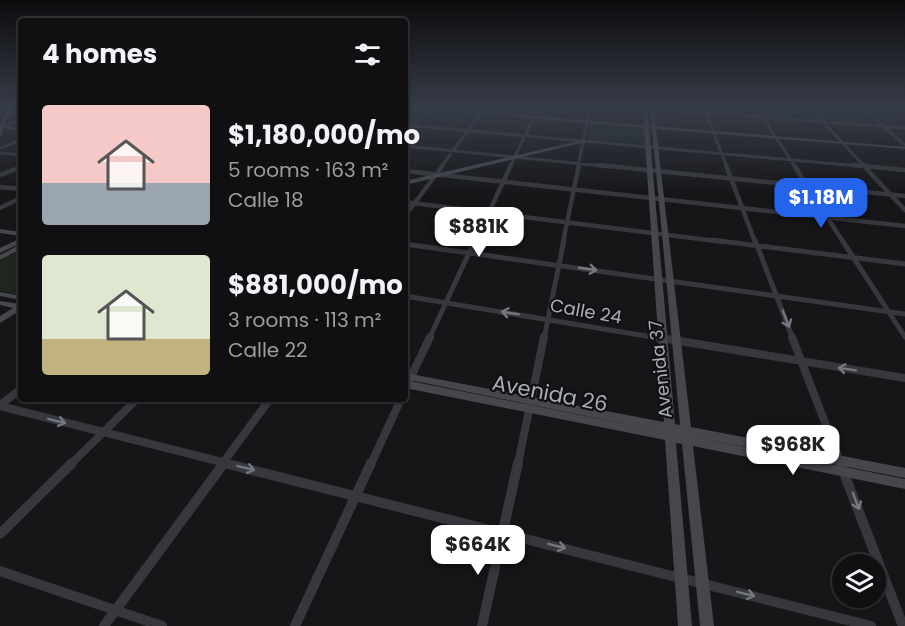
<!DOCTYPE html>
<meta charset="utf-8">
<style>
body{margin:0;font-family:Poppins,sans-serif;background:#19191b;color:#f1f3f6;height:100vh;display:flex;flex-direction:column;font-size:22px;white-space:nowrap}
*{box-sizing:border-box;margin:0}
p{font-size:20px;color:#9c9d9f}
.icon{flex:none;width:33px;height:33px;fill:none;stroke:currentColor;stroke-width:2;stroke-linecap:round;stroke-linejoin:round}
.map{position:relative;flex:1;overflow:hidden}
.sheet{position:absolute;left:18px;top:18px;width:390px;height:384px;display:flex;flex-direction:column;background:#101012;border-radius:6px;box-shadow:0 2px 4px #0004,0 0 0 2px #303032}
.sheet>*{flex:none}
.controls{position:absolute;left:832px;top:554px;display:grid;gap:12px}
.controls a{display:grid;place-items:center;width:54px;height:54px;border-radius:50%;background:#101012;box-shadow:0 2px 4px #0004,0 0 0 2px #303032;font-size:30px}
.price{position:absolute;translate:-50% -51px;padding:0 14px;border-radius:12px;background:#fff;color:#222;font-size:20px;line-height:39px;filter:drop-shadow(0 2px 3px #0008)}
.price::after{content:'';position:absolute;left:50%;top:36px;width:18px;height:14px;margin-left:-9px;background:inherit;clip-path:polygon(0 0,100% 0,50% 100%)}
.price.active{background:#2563eb;color:#fff}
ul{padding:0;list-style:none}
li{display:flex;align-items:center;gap:18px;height:150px;padding:0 24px}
li span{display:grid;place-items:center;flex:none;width:168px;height:120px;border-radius:6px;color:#555}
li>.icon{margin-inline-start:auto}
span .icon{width:72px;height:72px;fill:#fffc;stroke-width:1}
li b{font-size:26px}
h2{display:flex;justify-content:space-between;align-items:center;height:72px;padding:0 24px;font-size:26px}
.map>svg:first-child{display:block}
</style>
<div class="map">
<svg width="905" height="626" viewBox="0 0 905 626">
<rect width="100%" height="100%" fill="#161618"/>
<path fill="#1e261f" d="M590,123L644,128L645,144L587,140Z
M21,249V296L0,291V261Z"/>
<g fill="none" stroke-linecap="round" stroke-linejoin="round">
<path stroke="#37383d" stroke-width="3" d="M646,108L905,128
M704,108L727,167
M757,108L795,167
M810,108L865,167
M836,108L864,110
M862,108L905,145
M405,125L869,167
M0,127L21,120
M4,127L21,129
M405,134L432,108
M405,146L613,167
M0,148L21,140
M0,153L21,155
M441,167L485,108
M510,167L538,108
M578,167L590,108"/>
<path stroke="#37383d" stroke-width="4.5" d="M598,165L905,196
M726,165L755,242
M794,165L843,242
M853,165L905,170
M863,165L905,210
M405,171L905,226
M0,175L21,167
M0,187L21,189
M405,202L724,242
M0,208L21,198
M405,216L443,165
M475,242L511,165
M563,242L579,165"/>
<path stroke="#37383d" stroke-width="5" d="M712,240L905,264
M755,240L793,339
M842,240L905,337
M405,244L905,314
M405,296L664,339
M429,339L475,240
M544,339L564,240"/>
<path stroke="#37383d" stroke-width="8" d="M655,337L905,378
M792,337L841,464
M405,389L430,337
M0,405L21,389
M0,406L230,464
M71,464L137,399
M222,464L270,399
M371,464L401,399
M518,464L544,337"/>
<path stroke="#37383d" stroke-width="10" d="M224,463L871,626
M840,463L903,626
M0,534L72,463
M0,571L162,626
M104,626L224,463
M295,626L371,463
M482,626L518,463"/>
<path fill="#45474d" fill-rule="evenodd" d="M8,108H12L3,127L2,135L0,136V125Z
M415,108H435L644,125L643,108H647L649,126H652L650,108H654L656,126L905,147V149L656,129L691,427L905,468V478L692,437L905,479V489L693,446L714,626H700L682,444L676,443L692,626H678L665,440L405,388V380L665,432L405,379V373L664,422L644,128ZM649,128L652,129L680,425L675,424Z
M583,140H585V142L405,185V181Z
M0,229L21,232V236L0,233Z
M21,238V243L0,253V248Z
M21,244V249L0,260V255Z
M0,292L21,296V300L0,296Z
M0,301L21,304V310L0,323V316L13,308L0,305Z"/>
</g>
<defs><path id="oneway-shaft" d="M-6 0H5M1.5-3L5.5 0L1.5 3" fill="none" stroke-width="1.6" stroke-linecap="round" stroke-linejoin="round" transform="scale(1.5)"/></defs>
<g stroke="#757881">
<use href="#oneway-shaft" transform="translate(588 269) rotate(8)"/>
<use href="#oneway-shaft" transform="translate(510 313) rotate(-171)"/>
<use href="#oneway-shaft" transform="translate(786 319) rotate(69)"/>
<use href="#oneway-shaft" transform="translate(847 369) rotate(-171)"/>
<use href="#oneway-shaft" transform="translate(57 421) rotate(14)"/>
<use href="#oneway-shaft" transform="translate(246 468) rotate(14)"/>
<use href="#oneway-shaft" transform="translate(856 501) rotate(69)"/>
<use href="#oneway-shaft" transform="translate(557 546) rotate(14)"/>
<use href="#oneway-shaft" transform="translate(746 594) rotate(14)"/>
</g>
<linearGradient id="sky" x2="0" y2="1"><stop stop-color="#0c0c0d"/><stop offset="0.55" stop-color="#363c48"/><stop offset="1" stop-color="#363c48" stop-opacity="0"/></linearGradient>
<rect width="905" height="196" fill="url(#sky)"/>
<g text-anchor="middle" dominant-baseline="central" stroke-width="4.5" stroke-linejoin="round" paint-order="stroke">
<g font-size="18" fill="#a8adb8" stroke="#111113">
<text transform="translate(586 311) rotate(10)">Calle 24</text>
<text transform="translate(660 369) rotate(-96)">Avenida 37</text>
</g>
<g font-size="21" fill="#a8adb8" stroke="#111113">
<text transform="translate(550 393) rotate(11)">Avenida 26</text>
</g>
</g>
</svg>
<div class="controls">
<a><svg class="icon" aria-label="layers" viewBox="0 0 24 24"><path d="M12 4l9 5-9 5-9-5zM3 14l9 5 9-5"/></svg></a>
</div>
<b class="price active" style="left:821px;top:229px">$1.18M</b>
<b class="price" style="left:479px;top:258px">$881K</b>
<b class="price" style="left:793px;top:476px">$968K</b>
<b class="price" style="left:478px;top:576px">$664K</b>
<section class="sheet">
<h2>4 homes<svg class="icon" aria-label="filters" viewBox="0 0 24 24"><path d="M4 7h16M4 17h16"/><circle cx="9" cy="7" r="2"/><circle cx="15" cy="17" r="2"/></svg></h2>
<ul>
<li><span style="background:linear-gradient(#f6c9c9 65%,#9aa5b1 0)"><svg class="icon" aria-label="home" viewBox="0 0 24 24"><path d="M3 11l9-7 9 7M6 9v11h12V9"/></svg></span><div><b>$1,180,000/mo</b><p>5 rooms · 163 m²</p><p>Calle 18</p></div></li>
<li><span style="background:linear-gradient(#dfe7d0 70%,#c2b280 0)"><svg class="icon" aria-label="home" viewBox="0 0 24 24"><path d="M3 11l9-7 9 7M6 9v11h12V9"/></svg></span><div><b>$881,000/mo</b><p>3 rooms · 113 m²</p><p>Calle 22</p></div></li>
</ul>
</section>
</div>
